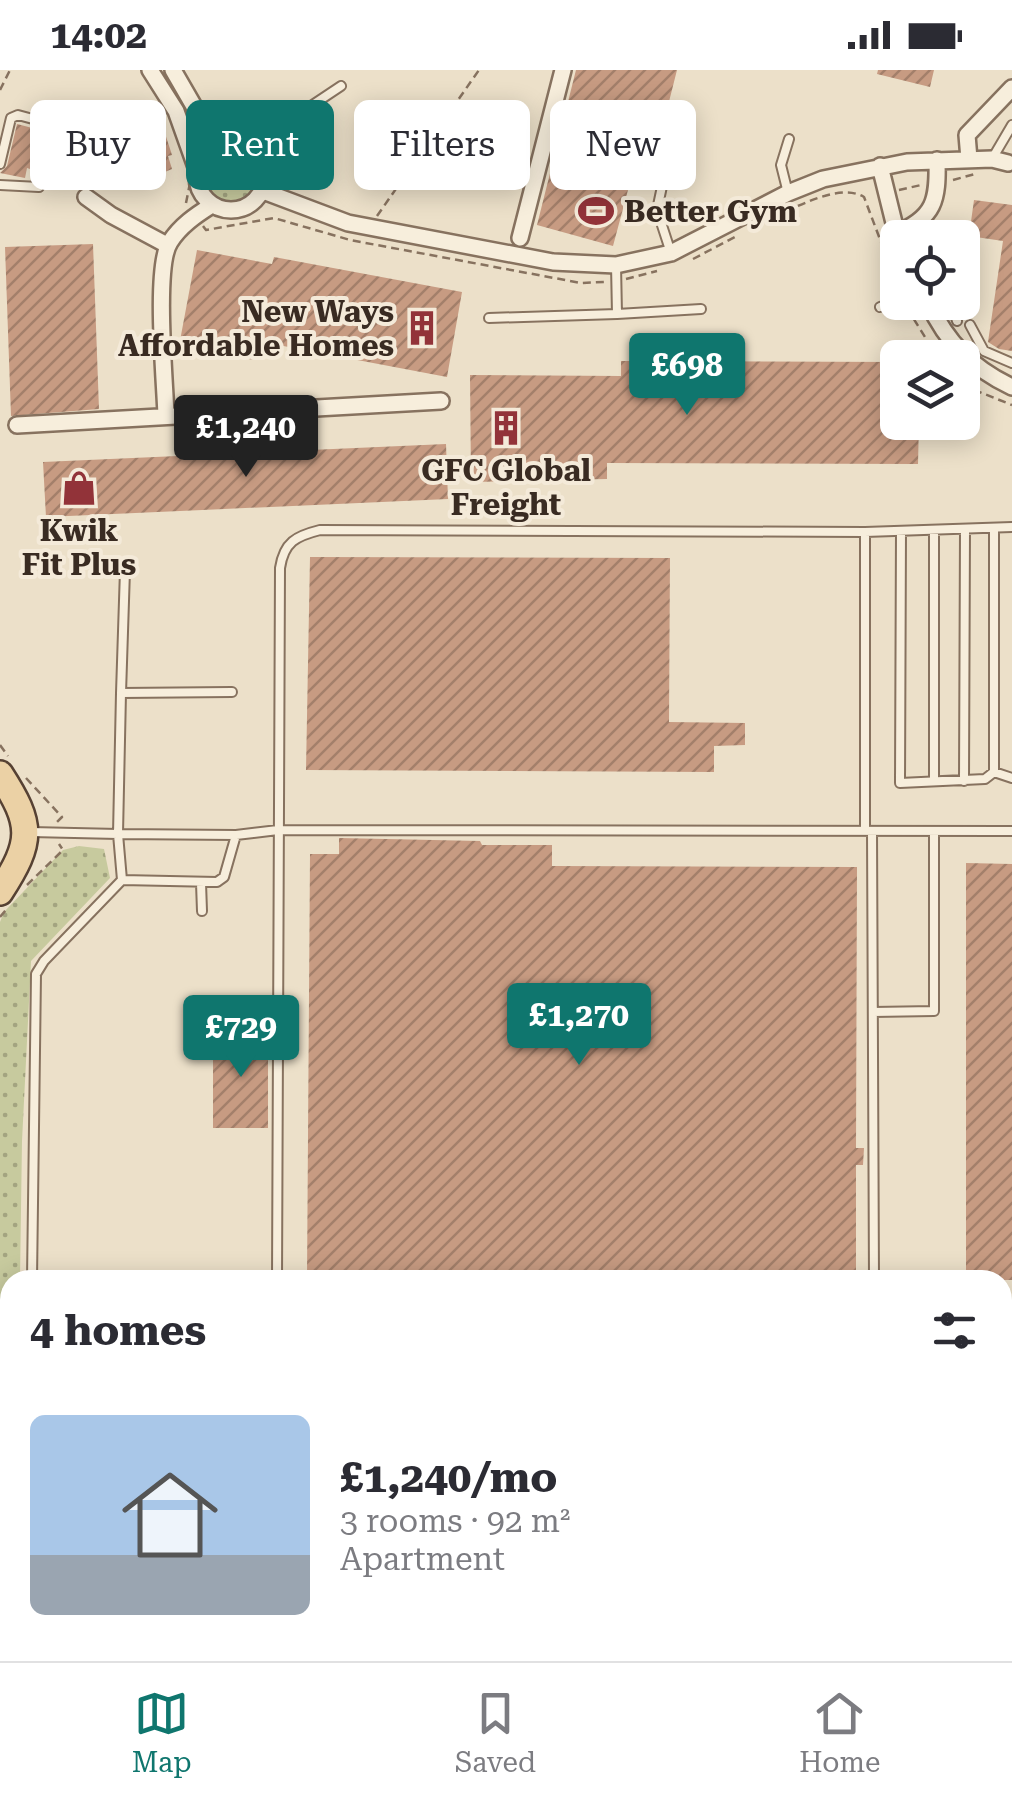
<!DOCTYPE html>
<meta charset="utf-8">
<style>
body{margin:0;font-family:"Roboto Serif",serif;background:#f2f2f3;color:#2b2b33;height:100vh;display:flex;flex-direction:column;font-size:38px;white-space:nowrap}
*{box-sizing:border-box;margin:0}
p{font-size:32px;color:#7c7c81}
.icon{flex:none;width:55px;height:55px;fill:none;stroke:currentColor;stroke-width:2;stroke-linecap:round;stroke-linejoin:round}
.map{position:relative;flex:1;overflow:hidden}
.drawer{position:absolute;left:0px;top:1200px;width:1012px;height:392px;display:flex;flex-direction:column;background:#fff;border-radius:30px 30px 0 0;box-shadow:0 5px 25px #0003}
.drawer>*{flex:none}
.top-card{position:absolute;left:30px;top:30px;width:952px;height:90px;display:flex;gap:20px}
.buttons{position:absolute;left:880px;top:150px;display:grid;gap:20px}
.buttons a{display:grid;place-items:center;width:100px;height:100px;border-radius:15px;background:#fff;box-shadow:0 5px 25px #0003;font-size:50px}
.price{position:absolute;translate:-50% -85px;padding:0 22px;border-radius:10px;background:#0f766e;color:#fff;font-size:32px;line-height:65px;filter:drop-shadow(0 2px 5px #0008)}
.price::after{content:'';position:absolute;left:50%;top:60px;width:30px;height:22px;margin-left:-15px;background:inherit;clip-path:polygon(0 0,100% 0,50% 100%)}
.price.current{background:#222;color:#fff}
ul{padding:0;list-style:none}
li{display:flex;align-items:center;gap:30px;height:250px;padding:0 30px}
li span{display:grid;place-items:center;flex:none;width:280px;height:200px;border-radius:15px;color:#555}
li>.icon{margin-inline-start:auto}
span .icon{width:120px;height:120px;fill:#fffc;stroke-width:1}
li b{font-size:42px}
h2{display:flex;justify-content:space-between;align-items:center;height:120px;padding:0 30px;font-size:42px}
.pill{padding:0 35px;border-radius:15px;background:#fff;box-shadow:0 5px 25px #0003;font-size:35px;line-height:90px}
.pill.current{background:#0f766e;color:#fff}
.status{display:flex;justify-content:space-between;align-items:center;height:70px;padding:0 50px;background:#fff;direction:ltr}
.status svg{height:28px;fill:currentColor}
.menu{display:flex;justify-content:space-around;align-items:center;height:140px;border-top:2px solid #e1e1e2;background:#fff;font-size:28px;color:#7c7c81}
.menu a{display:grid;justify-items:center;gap:5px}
.menu .current{color:#0f766e}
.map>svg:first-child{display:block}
</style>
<div class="status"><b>14:02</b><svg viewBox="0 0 49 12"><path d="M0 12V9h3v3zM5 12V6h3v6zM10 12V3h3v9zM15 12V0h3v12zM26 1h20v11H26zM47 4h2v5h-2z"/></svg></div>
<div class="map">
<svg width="1012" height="1591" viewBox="0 0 1012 1591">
<defs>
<pattern id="grass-dots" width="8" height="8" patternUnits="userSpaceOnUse" patternTransform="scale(2.5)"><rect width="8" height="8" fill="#c7ca9e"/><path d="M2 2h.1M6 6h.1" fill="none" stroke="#a3a480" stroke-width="1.8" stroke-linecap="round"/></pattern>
<pattern id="building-hatch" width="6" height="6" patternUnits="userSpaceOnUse" patternTransform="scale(2.5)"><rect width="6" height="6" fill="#c79b82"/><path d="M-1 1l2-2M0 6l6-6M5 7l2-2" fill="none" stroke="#a37f6a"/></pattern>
</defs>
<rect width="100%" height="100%" fill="#ece0c9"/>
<path fill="url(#grass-dots)" d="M206 106a25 25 0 1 1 50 0a25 25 0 1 1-50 0Z
M79,776L104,779L110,808L31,891L22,1071L20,1210H10V1582L26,1583L31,1591H0V852L4,842L63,780Z"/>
<path fill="url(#building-hatch)" d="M576,0H677L653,95L596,81L588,110L628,120L613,176L537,155Z
M878,0H934L930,17L877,4Z
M157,39L172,85L168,86L172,99L143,111L141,106L126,111L111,67L117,65L115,59L123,56L122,51Z
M17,54L40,60L30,99L27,98L25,108L0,103L7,96Z
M974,130L1012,135V281L999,279L988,272L1003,171L969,166Z
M93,174L99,339L11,346L5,177Z
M197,180L272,194L274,187L462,222L447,307L257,271L254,290L179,276Z
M621,291L898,292V352H919L918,394L607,393V409L471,412L470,305L621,306Z
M446,374L448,429L46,447L43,392Z
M310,487L670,488L669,652L745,653V675L714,676V702L306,700Z
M339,768L480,771L482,775H552V796L857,797L856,1078H864L863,1095H856V1210H307L310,784H339Z
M966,793L1012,794V1210H966Z
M213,962H268V1058H213Z"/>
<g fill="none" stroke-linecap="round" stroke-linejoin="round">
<defs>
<path id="lane" d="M259,85L275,60L341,16
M668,88L657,140L671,183
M992,89L1012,55
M0,94L11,48L18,45L44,52L49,61
M0,115L39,117
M788,123L781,95L789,69
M951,232L957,251
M880,237L898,230
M617,244L701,239
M489,248L617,244L616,195
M970,255L984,281L1012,293
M901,461L900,713L985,709L994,702L1012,708
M934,461V711
M865,462L1012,457
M232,622L121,623L118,764L236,765L278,760L1012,761
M121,623L125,500
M994,702V459
M964,711L965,459
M872,761L874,1210
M31,762L118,764L122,810L44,891L36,904L32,1210
M122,810L217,812L224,807L236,765
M201,813L202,841
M873,942L934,941V761
M277,1210L280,498C284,472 296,466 320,460L865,462V761
M1002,1406H1012
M1002,1563L1012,1557
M28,1582L31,1591
M240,1582L244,1591
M280,1582L281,1591
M929,1582L937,1591
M684,1591V1582
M754,1591L761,1582
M960,1591L973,1582"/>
<path id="street" d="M150,0L176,41L197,100
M173,0L203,52L225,72
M197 106a34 34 0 1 1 68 0a34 34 0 1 1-68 0Z
M969,89L967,65L1012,18
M880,96L898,169
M263,121L348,153L553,192L616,195L671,183L788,123L823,109L907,92L992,89L1008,93
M86,127L111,145L167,175
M895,164C935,148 938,130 937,90
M520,168L563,0
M928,232C947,273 972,298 1012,317
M166,346C165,312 154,196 170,172C180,156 196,145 212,135
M17,355L441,331"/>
<path id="primary" d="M0,704C33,755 33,771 0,822"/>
</defs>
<use href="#lane" stroke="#87725f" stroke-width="12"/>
<use href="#street" stroke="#87725f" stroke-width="20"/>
<use href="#primary" stroke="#564133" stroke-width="30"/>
<path stroke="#87725f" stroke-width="2.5" stroke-dasharray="8 5" stroke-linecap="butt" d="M0,20L10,0
M953,110L975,104
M899,120L921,115
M186,133L190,113
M786,141C808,132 842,114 864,127L898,217
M377,146L479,0
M203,156L206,160L274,148L350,170L581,213L604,212
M693,189L735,167
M626,209L657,201
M907,238L938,288
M962,315L1012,335
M0,675L8,686
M26,708L62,747L56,753
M27,815L63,780L59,774
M0,847L6,840"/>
<use href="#lane" stroke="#f7eedc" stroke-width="8"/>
<use href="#street" stroke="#f7eedc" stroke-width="15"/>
<use href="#primary" stroke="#ebd1a5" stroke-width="25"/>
</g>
<defs>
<symbol id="stadium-bare" viewBox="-9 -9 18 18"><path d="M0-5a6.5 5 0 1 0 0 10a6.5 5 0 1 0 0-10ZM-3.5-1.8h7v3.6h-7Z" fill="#923339" stroke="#f4ead9" stroke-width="2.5" paint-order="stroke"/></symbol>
<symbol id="building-bare" viewBox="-9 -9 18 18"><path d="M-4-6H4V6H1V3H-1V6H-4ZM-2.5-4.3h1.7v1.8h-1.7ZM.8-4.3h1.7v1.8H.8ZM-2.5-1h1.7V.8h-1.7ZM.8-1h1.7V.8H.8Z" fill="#923339" stroke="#f4ead9" stroke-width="2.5" paint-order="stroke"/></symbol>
<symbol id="shop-bare" viewBox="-9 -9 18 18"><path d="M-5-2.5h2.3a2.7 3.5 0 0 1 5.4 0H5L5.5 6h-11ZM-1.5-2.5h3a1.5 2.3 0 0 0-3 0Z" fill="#923339" stroke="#f4ead9" stroke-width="2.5" paint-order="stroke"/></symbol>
</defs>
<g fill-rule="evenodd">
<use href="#stadium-bare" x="571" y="116" width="50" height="50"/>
<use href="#building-bare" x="397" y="233" width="50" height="50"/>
<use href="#building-bare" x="481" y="333" width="50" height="50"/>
<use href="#shop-bare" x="54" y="393" width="50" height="50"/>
</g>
<g text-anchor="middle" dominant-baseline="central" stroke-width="8" stroke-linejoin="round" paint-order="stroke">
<g font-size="30" font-weight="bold" fill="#392b22" stroke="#f4ead9">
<text x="624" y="141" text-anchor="start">Better Gym</text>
<text x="394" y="241" text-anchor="end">New Ways<tspan x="394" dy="34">Affordable Homes</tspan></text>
<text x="506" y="400">GFC Global<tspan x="506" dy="34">Freight</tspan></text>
<text x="79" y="460">Kwik<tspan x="79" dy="34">Fit Plus</tspan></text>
</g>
</g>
</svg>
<div class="buttons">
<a><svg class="icon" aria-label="locate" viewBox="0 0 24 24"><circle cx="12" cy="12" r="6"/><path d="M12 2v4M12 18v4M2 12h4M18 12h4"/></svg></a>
<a><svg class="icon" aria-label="layers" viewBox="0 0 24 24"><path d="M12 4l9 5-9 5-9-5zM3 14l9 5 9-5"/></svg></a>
</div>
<b class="price" style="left:687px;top:348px">£698</b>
<b class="price current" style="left:246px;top:410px">£1,240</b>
<b class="price" style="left:579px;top:998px">£1,270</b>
<b class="price" style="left:241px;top:1010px">£729</b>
<div class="top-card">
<a class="pill">Buy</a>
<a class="pill current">Rent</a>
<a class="pill">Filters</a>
<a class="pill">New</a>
</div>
<section class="drawer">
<h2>4 homes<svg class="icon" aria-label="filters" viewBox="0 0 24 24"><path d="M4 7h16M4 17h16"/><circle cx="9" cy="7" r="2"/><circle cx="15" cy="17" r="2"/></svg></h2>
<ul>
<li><span style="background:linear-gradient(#a9c7e8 70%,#9aa5b1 0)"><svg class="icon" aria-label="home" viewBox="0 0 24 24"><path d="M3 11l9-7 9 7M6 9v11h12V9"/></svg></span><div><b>£1,240/mo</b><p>3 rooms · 92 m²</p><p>Apartment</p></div></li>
</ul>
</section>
</div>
<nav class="menu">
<a class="current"><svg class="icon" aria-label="map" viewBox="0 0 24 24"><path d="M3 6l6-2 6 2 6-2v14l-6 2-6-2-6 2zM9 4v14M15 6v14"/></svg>Map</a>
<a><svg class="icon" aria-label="saved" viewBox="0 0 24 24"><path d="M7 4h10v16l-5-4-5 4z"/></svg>Saved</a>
<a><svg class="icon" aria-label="home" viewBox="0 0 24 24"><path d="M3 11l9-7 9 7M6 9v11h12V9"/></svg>Home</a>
</nav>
